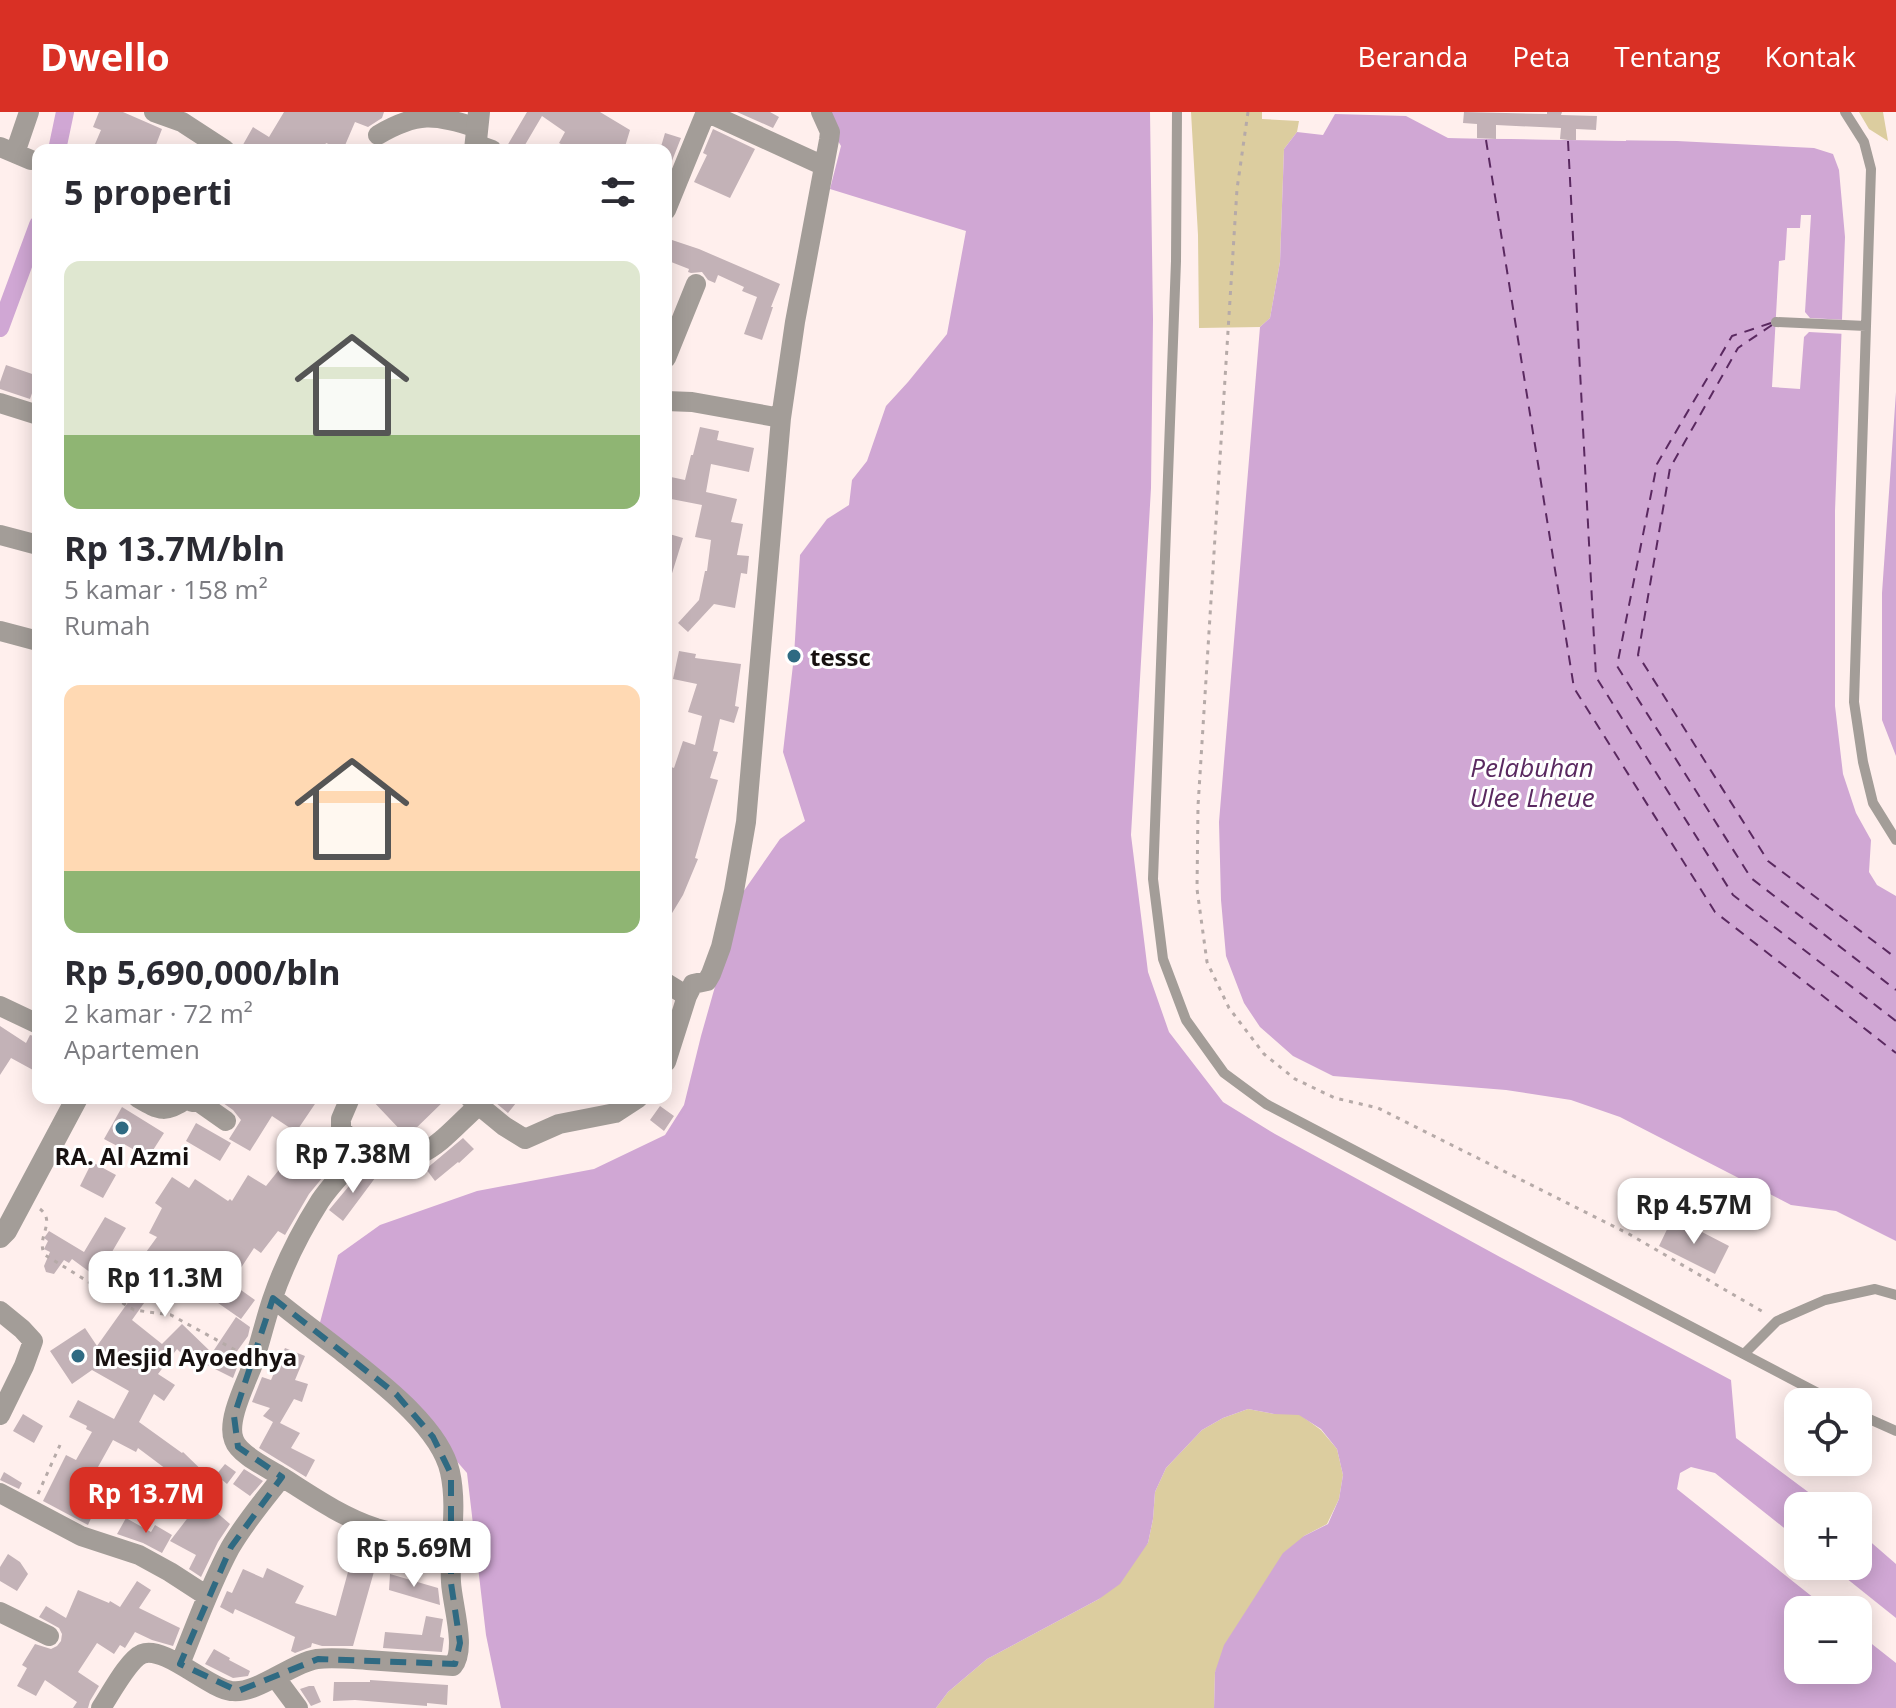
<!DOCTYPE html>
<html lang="id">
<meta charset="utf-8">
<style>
body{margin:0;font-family:"Open Sans",sans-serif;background:#f7f7f7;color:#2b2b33;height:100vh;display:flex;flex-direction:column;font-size:30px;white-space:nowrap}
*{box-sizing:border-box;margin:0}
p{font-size:26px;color:#7c7c81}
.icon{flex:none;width:44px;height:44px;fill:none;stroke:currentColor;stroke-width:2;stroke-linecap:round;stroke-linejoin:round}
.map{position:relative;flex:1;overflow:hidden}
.side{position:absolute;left:32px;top:32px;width:640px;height:960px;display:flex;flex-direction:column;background:#fff;border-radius:16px;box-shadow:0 4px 20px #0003}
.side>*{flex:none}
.controls{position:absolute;left:1784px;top:1276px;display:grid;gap:16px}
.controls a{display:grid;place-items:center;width:88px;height:88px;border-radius:16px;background:#fff;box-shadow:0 4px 20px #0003;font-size:40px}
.price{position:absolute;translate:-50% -68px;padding:0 18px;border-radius:16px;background:#fff;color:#222;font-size:26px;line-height:52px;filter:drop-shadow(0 2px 4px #0008)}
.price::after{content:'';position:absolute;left:50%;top:48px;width:24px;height:18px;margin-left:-12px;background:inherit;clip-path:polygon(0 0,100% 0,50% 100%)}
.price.current{background:#d93025;color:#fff}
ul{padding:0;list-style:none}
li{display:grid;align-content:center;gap:16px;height:424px;padding:0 32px}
li span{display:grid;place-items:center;height:248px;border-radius:16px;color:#555}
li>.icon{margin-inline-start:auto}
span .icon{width:144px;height:144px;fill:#fffc;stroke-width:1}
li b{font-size:34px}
h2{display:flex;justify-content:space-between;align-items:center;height:96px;padding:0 32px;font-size:34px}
header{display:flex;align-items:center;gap:48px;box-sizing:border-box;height:112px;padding:0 40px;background:#d93025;color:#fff}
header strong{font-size:38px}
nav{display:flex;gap:44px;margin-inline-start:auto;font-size:28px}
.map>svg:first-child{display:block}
</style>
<header>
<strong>Dwello</strong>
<nav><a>Beranda</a><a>Peta</a><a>Tentang</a><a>Kontak</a></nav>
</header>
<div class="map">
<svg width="1896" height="1596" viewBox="0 0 1896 1596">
<rect width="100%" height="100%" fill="#ffefed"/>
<path fill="#dccd9f" d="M1191,0H1262V7L1299,9L1297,20L1284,37L1280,150L1270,206L1260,215L1199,216L1198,123Z
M1859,0H1883L1888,29L1869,17Z
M1248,1297L1274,1302H1299L1321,1318L1337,1337L1343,1363L1339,1387L1327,1412L1304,1424L1215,1560L1214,1596H936L948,1580L987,1547L1099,1487L1148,1431L1153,1407L1155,1380L1166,1356L1202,1318L1223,1306Z"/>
<path fill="#d0a7d4" d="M824,0H1150L1153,207L1151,376L1131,723L1148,860L1169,920L1223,990L1275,1022L1500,1145L1731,1268L1736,1326L1827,1394H1798V1427L1715,1361L1691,1355L1680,1361L1677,1377L1829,1498H1798V1558H1858V1521L1896,1551V1596H1214L1215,1560L1224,1533L1283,1441L1304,1424L1328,1412L1339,1387L1343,1363L1337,1337L1321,1317L1299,1303L1274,1302L1248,1297L1223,1306L1202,1318L1166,1356L1155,1380L1153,1407L1148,1431L1120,1472L1099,1487L987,1547L948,1580L936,1596H501L486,1523L467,1361L394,1277L318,1218L338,1143L380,1113L477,1079L594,1057L665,1023L684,993L701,924L741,783L780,727L805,709L783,640L794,544L800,443L827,407L849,393L852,368L867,349L886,294L908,270L947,222L966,119L830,77L841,34L824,5Z
M1335,2L1406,4L1448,26L1677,29L1814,36L1833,42L1839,58L1845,125L1835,399V594L1843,662L1856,701L1871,728L1869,760L1877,773L1896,784V1129L1836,1099L1791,1093L1620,1005L1571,988L1506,978L1333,964L1293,944L1260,915L1244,891L1226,844L1221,788L1219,710L1260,215L1270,206L1280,150L1284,37L1297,20L1323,23Z
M1896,280V644L1882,608V481Z
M1858,1419L1896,1452V1506L1831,1454H1858Z"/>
<path fill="#ffefed" d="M1448,21L1626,25V29L1448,26Z
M1801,103H1811L1805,200L1810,206L1846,208V222L1809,220L1804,225L1800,277L1772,275L1779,149L1785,148L1787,116H1800Z"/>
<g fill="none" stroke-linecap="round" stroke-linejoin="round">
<path stroke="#d0a7d4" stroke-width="18" d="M57,38L65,0
M0,216L38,113"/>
<path stroke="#5a2960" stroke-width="2" stroke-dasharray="10 8" stroke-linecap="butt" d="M1486,28L1574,576L1715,800L1896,941
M1568,29L1596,565L1733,783L1896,909
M1771,211L1732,224L1657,352L1617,554L1751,766L1896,878
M1772,213L1738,236L1670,356L1638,543L1768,749L1896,846"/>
</g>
<path fill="#c3b2b7" d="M99,0H123L162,17L154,38H110L95,32L101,18L93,15Z
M284,0H384L382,6L368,15L355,10L343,38L326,31L323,38H240L253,15L269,25Z
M527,0H600L630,18L624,38L605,33L604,38H572L559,31L565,20L542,4L522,38H515L507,34Z
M737,0H770L779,5L773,16Z
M1464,0L1547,2V0H1562L1561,3L1597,4L1596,18L1576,17V28H1568L1560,27L1561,16L1496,13V27L1477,26V12L1463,11Z
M713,17L755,37L730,86L694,70L707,43L703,41Z
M665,21L681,26L666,64V38H660Z
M666,126L699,137L780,172L771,195H773L762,228L744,222L757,185L742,179L744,175L718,163L715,171L708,168L702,160L691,161L688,160L689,157L666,148Z
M6,253L38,264L30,287L0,277V270Z
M700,315L719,319L717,328L754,336L749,360L711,352L706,380L737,387L731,410L743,412L737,443L749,444L747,462L741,461L735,496L714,492L688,520L678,511L699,488L705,459H707L711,428L695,425L702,393L666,386L671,365L685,368L691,343H693Z
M666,421L683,426L669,471L666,470Z
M679,539L696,542L695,546L741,552L735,594L739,595L734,611L720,607L713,639L718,640L710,666L718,668L695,746L698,747L683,783L666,811V653L674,656L683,629L695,633L702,604L688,600L697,572L673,567Z
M0,914L26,931L30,923L38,925V949L33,958L11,946L0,963Z
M216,986H319L296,1020L272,1004L250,1039L229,1027L241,1008L233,998Z
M370,986H447L407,1025Z
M490,986H520L508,1001Z
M660,994L674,1004L664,1019L650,1008Z
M122,995L164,1021L148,1046L124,1032L121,1036L104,1027Z
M196,1011L231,1031L220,1049L186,1029Z
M463,1026L474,1037L459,1051L458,1050L435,1069L426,1057Z
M324,1039L336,1049L309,1082L285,1123L278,1119L261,1141L254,1136L231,1171L255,1188L241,1207L208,1184L216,1171L192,1155L190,1158L166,1143L146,1171L154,1177L132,1208L162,1232L182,1212L212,1241L236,1205L250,1215L248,1224L235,1242L241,1245L233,1266L197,1248L193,1253L177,1237L158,1262L175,1273L164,1289L154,1282L139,1310L182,1341L183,1340L215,1371L202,1382L186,1364L180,1370L166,1357L138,1336L136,1340L113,1328L98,1355L110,1362L104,1373L132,1389L122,1407L97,1393L88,1413L43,1389L66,1343L76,1348L92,1320L86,1317L87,1314L69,1305L78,1288L114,1307L129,1279L92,1258L72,1272L50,1239L85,1216L97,1234L129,1189L72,1147L69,1151L64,1148L54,1162L46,1160L44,1154L50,1140L44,1137L48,1129L44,1126L49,1119L84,1140L105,1105L126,1116L109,1145L131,1161L157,1125L149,1121L162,1096L155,1091L172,1065L189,1076L195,1067L228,1089L230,1087L232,1089L248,1063L266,1074L290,1044L309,1059Z
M92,1050L116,1063L103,1086L80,1074Z
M376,1057L381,1058L343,1109L329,1098L354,1068Z
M1673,1105L1729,1134L1715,1162L1659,1134Z
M285,1236L305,1244L295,1268L308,1272L302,1290L294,1287L280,1311L300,1321L291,1336L315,1348L306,1365L259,1336L273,1310L263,1304L270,1296L252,1290L262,1265L271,1268Z
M23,1302L43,1314L34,1331L13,1319Z
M225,1352L236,1360L227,1372L216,1363Z
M244,1357L263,1369L250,1384L233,1372Z
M4,1360L22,1371L19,1377L0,1368Z
M203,1386L217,1396L215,1399L230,1412L218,1430L201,1465L189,1457L196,1443L170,1429Z
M126,1406L151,1420L155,1413L172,1423L162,1441L143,1431L117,1422Z
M8,1442L20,1450L28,1462L17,1479L0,1469V1455Z
M351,1449L375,1456L353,1534H322L312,1531L311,1535L295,1541L291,1539L295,1525L235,1497L233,1502L220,1495L227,1479L232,1481L243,1457L263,1466L267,1456L304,1474L295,1491L336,1504Z
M390,1462L438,1476L440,1493L389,1478Z
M137,1469L151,1478L139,1496L180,1516L173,1534L152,1528L135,1520L125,1536L120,1533L114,1542L97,1531L78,1560L99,1574L90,1589L88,1596H73L77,1590L45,1568L36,1584L17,1574L27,1556L22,1553L35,1532L51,1537L57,1534L61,1529L62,1522L59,1516L39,1505L46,1494L66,1506L78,1478L109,1491L110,1489L120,1495Z
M426,1504L443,1507L440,1525L444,1526L442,1540L383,1536L385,1520L422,1523Z
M214,1537L230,1546L229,1548L250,1559L248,1564L233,1566L205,1552Z
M370,1568L448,1573L447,1593L427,1591V1594L355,1588L333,1589L334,1570H370Z
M309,1574H314L321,1590L311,1594L300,1577Z"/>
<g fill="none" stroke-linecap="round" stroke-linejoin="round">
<path stroke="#b6aaa8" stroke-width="3" stroke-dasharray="4 6" stroke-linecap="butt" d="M1248,0L1237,77L1198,694L1197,777L1207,850L1229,896L1264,942L1295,967L1335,986L1378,996L1629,1122L1765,1201
M40,1097C57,1110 35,1126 45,1143L134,1198L171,1203L237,1239
M38,1382L60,1333"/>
<path stroke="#a39d98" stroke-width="10" d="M1177,0L1176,149L1153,767L1163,847L1186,908L1224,961L1266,992L1835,1290
M1776,210L1866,214L1871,57L1864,30L1845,0
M1866,214L1854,590L1863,650L1873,691L1896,728
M1744,1242L1777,1209L1825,1188L1875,1177L1896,1183
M1858,1302L1896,1319"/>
<path stroke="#a39d98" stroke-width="20" d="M154,0L182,10L225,38
M706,0L824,54
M378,23C417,0 435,2 477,16
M475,32L492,38
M0,35L31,48
M15,41L29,0
M666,98L706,0
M666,246L696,172
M666,289L692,290L781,306
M0,291L38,303
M0,423L38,433
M0,519L38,529
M666,871L687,884
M0,894L38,912
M666,950L687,884L693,872L707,869L711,862L721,835L734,779L746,710L781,306L795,210L829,28L830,20L821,0
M138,986C160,999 166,1002 188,986L192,990H199L226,1009
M350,986L341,1007V1017L353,1030L364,1039
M470,986L504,1014L525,1027L559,1012L615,1001L638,986
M0,1199L22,1217L33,1229L24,1254L0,1303
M282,1365C312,1384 342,1405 376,1416C400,1423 426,1426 451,1429
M0,1381L81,1424L139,1443L170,1460L207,1484
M0,1500L49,1524
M180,1552C196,1513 210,1473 230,1436C245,1410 264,1388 282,1365C268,1356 239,1343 234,1328C226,1309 246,1271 253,1252C260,1231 265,1209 272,1188C283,1155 301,1119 320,1089C332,1071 349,1054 364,1039C419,1064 442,1026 479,993
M275,1565L298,1596
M101,1596C110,1583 128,1548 142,1542C164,1533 208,1576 231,1579C256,1583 291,1551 317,1547C333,1545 351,1547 367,1548C396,1550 424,1552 453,1554C467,1537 452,1492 451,1470C449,1434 458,1396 450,1360C440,1314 376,1267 341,1239C318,1221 295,1204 273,1186"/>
<path stroke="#a39d98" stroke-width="22" d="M475,38L479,0
M0,1125L6,1119L77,986"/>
</g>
<path fill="none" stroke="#2f6a82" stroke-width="6" stroke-dasharray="16 10" stroke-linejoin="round" d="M273,1186L396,1282L433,1325L451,1362V1471L460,1531L455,1552L318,1547L238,1579L180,1552L231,1435L282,1365L238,1335L234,1304Z"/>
<g fill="#2f6a82" stroke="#fff" stroke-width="3">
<circle cx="794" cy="544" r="8"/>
<circle cx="122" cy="1016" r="8"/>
<circle cx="78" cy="1244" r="8"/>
</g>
<g text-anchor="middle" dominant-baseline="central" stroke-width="6" stroke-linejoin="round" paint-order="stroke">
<g font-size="24" font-weight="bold" fill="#171110" stroke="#fff" text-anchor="start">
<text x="810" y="544">tessc</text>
<text x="122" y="1043" text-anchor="middle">RA. Al Azmi</text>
<text x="94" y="1244">Mesjid Ayoedhya</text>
</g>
<g font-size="26" font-style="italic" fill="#5a2960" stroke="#fff">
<text x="1532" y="655">Pelabuhan<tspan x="1532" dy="30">Ulee Lheue</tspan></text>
</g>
</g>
</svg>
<div class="controls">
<a><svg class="icon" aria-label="locate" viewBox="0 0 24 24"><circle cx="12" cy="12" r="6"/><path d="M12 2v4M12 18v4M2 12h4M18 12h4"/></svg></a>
<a>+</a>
<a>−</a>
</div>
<b class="price" style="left:353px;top:1083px">Rp 7.38M</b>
<b class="price" style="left:1694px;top:1134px">Rp 4.57M</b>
<b class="price" style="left:165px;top:1207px">Rp 11.3M</b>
<b class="price current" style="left:146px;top:1423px">Rp 13.7M</b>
<b class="price" style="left:414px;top:1477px">Rp 5.69M</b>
<section class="side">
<h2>5 properti<svg class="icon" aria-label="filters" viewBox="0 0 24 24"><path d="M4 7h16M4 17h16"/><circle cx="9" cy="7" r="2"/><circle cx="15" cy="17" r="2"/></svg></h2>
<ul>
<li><span style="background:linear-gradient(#dfe7d0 70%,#8fb573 0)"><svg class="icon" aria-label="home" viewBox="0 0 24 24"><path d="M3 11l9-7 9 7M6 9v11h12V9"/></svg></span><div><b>Rp 13.7M/bln</b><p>5 kamar · 158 m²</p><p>Rumah</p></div></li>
<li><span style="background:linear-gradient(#ffd9b3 75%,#8fb573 0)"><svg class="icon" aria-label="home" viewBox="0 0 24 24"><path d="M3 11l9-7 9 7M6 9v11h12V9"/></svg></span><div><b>Rp 5,690,000/bln</b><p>2 kamar · 72 m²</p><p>Apartemen</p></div></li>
</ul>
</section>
</div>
